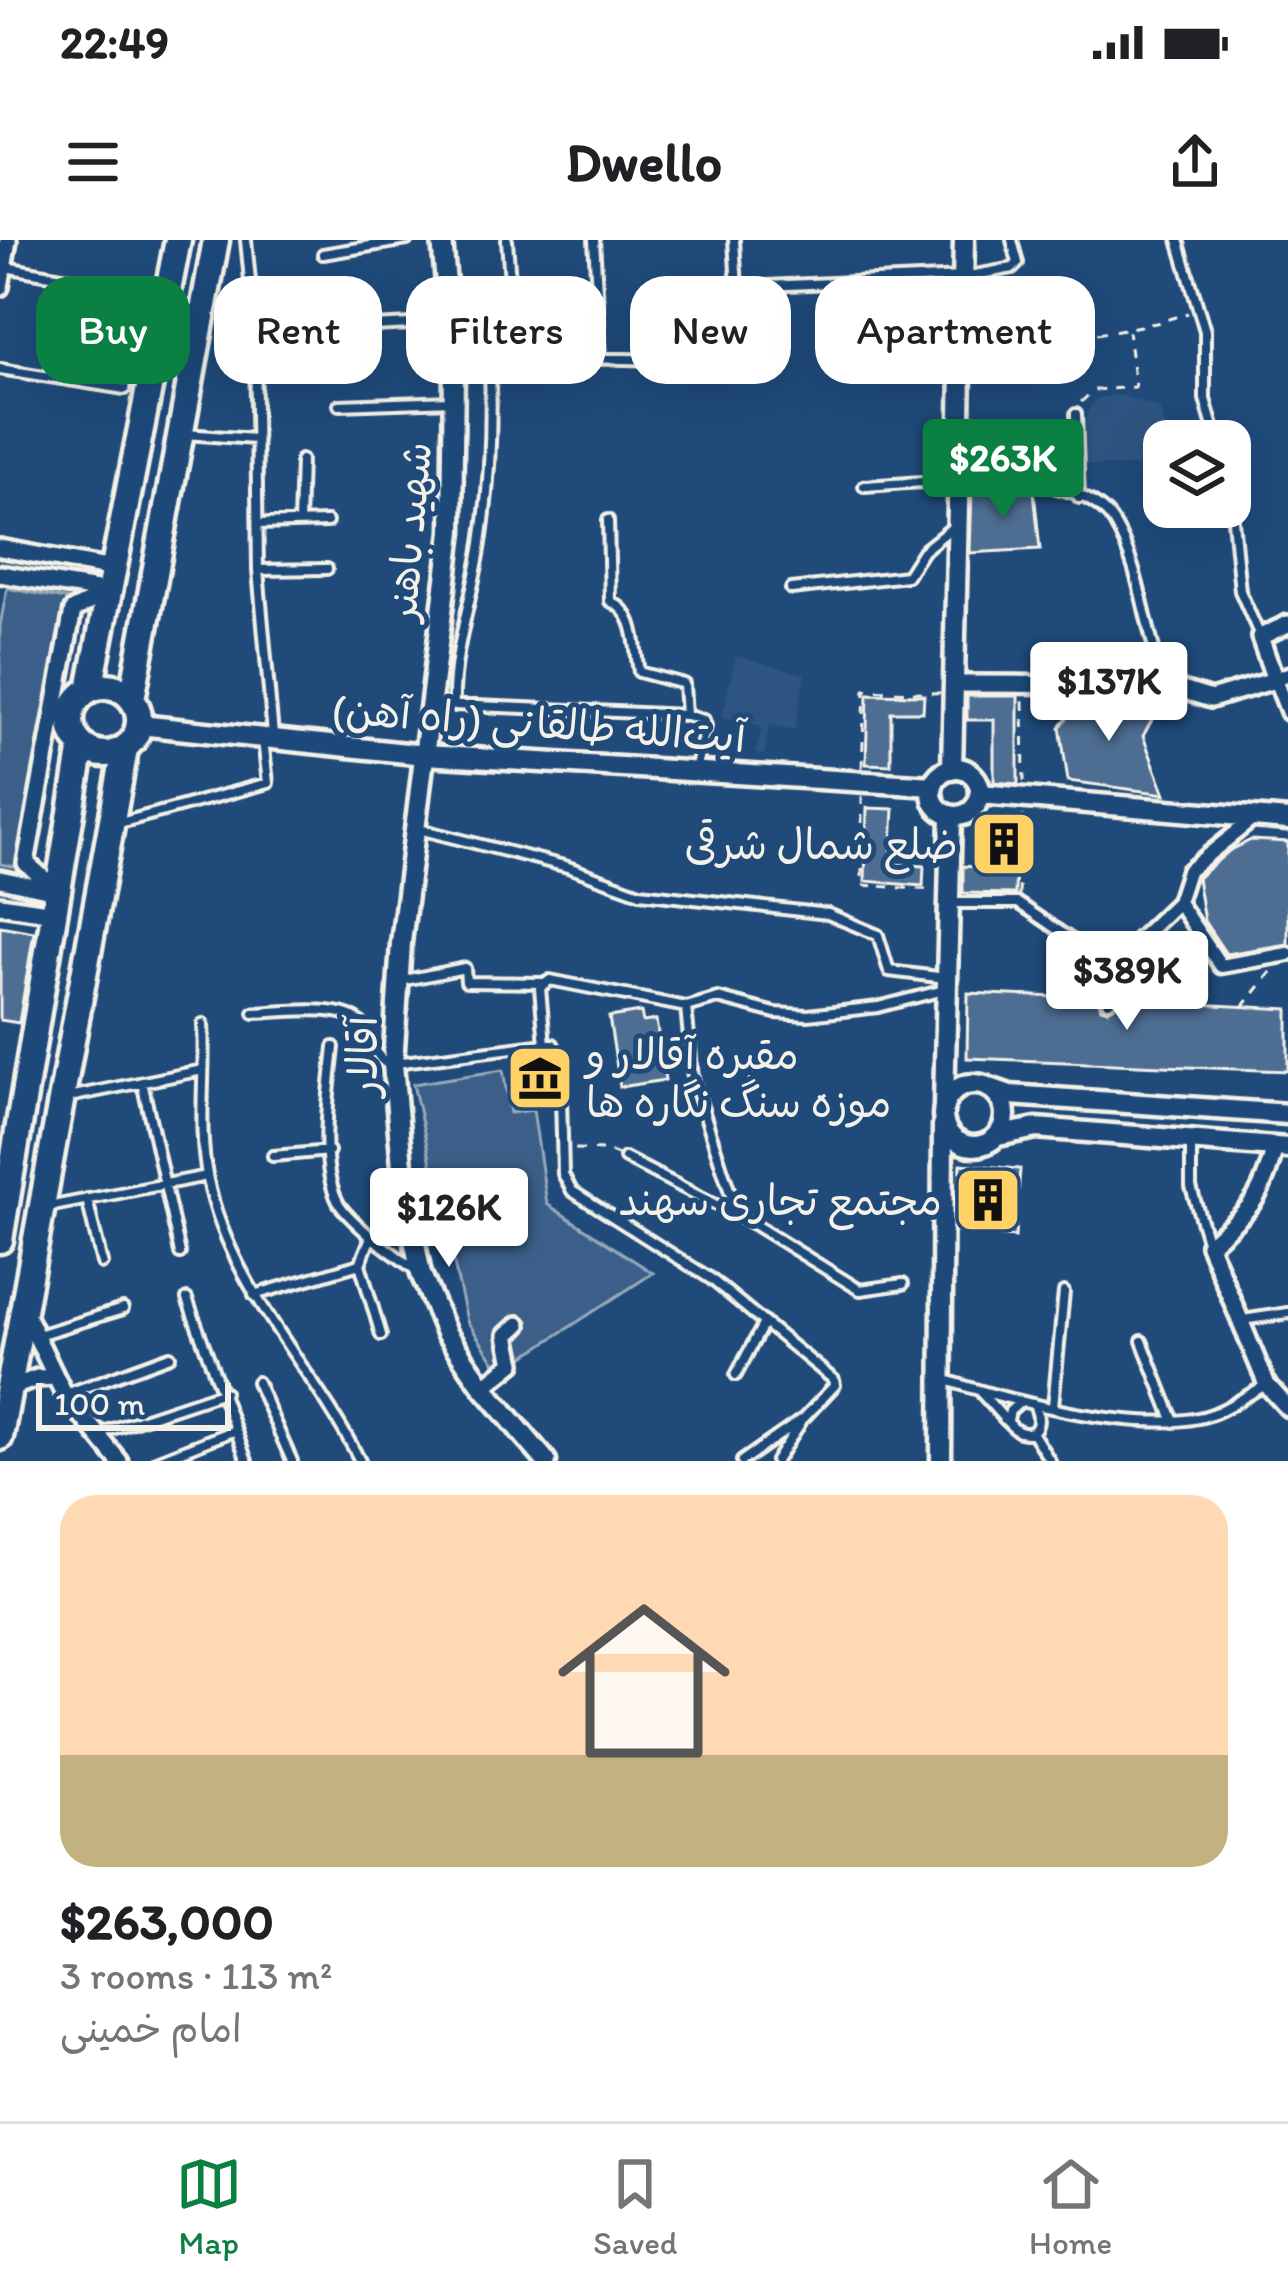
<!DOCTYPE html>
<meta charset="utf-8">
<style>
body{margin:0;font-family:Itim,"Playpen Sans Arabic",sans-serif;background:#f2f2f2;color:#202124;height:100vh;display:flex;flex-direction:column;font-size:45px;white-space:nowrap}
*{box-sizing:border-box;margin:0}
p{font-size:39px;color:#757577}
.icon{flex:none;width:66px;height:66px;fill:none;stroke:currentColor;stroke-width:2;stroke-linecap:round;stroke-linejoin:round}
.map{position:relative;height:1221px;overflow:hidden}
.side{display:flex;flex-direction:column;background:#fff;flex:1}
.side>*{flex:none}
.guide{position:absolute;left:36px;top:36px;width:1218px;height:108px;display:flex;gap:24px}
.controls{position:absolute;left:1143px;top:180px;display:grid;gap:24px}
.controls a{display:grid;place-items:center;width:108px;height:108px;border-radius:24px;background:#fff;box-shadow:0 12px 48px #0002;font-size:60px}
.scale{position:absolute;left:36px;bottom:30px;width:195px;box-sizing:border-box;padding-left:12px;border:6px solid #f4f1e8;border-top:0;font-size:33px;line-height:42px;white-space:nowrap;color:#f4f1e8;-webkit-text-stroke:9px #1f4a7a;paint-order:stroke}
.price{position:absolute;translate:-50% -102px;padding:0 27px;border-radius:12px;background:#fff;color:#222;font-size:39px;line-height:78px;filter:drop-shadow(0 3px 6px #0008)}
.price::after{content:'';position:absolute;left:50%;top:72px;width:36px;height:27px;margin-left:-18px;background:inherit;clip-path:polygon(0 0,100% 0,50% 100%)}
.price.current{background:#0b8043;color:#fff}
ul{padding:0;list-style:none}
li{display:grid;align-content:center;gap:24px;height:636px;padding:0 60px}
li span{display:grid;place-items:center;height:372px;border-radius:36px;color:#555}
li>.icon{margin-inline-start:auto}
span .icon{width:216px;height:216px;fill:#fffc;stroke-width:1}
li b{font-size:51px}
.tag{padding:0 42px;border-radius:36px;background:#fff;box-shadow:0 12px 48px #0002;font-size:42px;line-height:108px}
.tag.current{background:#0b8043;color:#fff}
.status{display:flex;justify-content:space-between;align-items:center;height:84px;padding:0 60px;background:#fff;direction:ltr}
.status svg{height:33px;fill:currentColor}
header{display:flex;justify-content:space-between;align-items:center;height:156px;padding:0 60px;background:#fff;font-size:54px;font-weight:700}
.tabs{display:flex;justify-content:space-around;align-items:center;height:168px;border-top:3px solid #e0e0e0;background:#fff;font-size:33px;color:#757577}
.tabs a{display:grid;justify-items:center;gap:6px}
.tabs .current{color:#0b8043}
.map>svg:first-child{display:block}
</style>
<div class="status"><b>22:49</b><svg viewBox="0 0 49 12"><path d="M0 12V9h3v3zM5 12V6h3v6zM10 12V3h3v9zM15 12V0h3v12zM26 1h20v11H26zM47 4h2v5h-2z"/></svg></div>
<header><svg class="icon" aria-label="menu" viewBox="0 0 24 24"><path d="M4 6h16M4 12h16M4 18h16"/></svg>Dwello<svg class="icon" aria-label="share" viewBox="0 0 24 24"><path d="M12 15V3M7 8l5-5 5 5M5 13v7h14v-7"/></svg></header>
<div class="map">
<svg width="1288" height="1221" viewBox="0 0 1288 1221">
<rect width="100%" height="100%" fill="#1f4a7a"/>
<filter id="ink" filterUnits="userSpaceOnUse"><feTurbulence type="fractalNoise" baseFrequency=".00833" numOctaves="2"/><feDisplacementMap in="SourceGraphic" scale="24" xChannelSelector="R" yChannelSelector="G"/><feConvolveMatrix kernelMatrix="1 2 1 2 8 2 1 2 1" color-interpolation-filters="sRGB"/></filter>
<g filter="url(#ink)">
<path fill="#2d5581" d="M1117,155L1159,167L1168,195V201H1164V220L1150,227L1085,225L1084,190L1088,171L1096,158Z
M736,416L805,434L795,490L770,485L764,515L756,514L762,486L722,477Z"/>
<path fill="#3a5f88" stroke="#97a8b8" stroke-width="3" d="M7,348L70,360L22,628L0,624V386Z
M503,830L510,873L533,870L547,964L653,1033L514,1123L505,1138L467,1081L413,844Z"/>
<path fill="#4d6e92" stroke="#f4f1e8" stroke-width="3" d="M972,249L1034,252L1040,309L970,313Z
M868,454L924,455L923,472H891V525L866,524Z
M967,456H1018V544L994,542V480H967Z
M1072,457H1136L1152,480L1143,496L1165,554L1068,541L1060,487L1070,475Z
M867,568L894,569L891,624L924,626L923,646L865,641Z
M992,581L1017,582L1015,654L963,653V626L990,628Z
M1251,600L1288,602V704L1226,714L1204,681L1197,638L1229,611Z
M0,686L34,692L19,783L0,780Z
M968,753L1098,759L1101,768L1108,770L1119,760L1288,769V831L967,818Z
M641,772L643,782L656,780L665,840L620,847L609,777Z
M551,820L553,852L528,855L524,823Z
M961,924L1020,929L1015,997L957,991Z"/>
<g fill="none" stroke-linecap="round" stroke-linejoin="round">
<defs>
<path id="service" d="M246,0L255,92L258,330L273,495
M507,0L516,125
M594,0L601,119
M734,0L737,47
M1178,0L1205,91V159L1217,201
M323,14L407,0
M5,27L147,52
M350,88L351,45
M315,89L317,47
M255,92L451,82
M897,122L960,109
M0,129L125,149
M456,130L584,118L702,121L701,49L964,37L1013,28L1018,23L1012,0
M339,165L453,161
M1076,174L1079,258
M185,194L255,199
M864,246C925,243 1077,222 1114,283C1142,330 1145,393 1165,443
M1230,250L1240,351L1260,396
M608,280L610,361C638,373 634,407 639,432L684,444L686,475
M299,283L301,220
M258,284L327,282
M258,330L327,329
M791,349L907,336L923,311L953,287
M430,464L686,475L704,480L706,486L695,530
M454,466C452,412 473,357 481,303C490,244 492,186 490,127
M116,584L268,543L263,500
M415,588L568,627L640,653L828,674L878,695L889,731L946,738
M950,663H1018L1111,726
M400,741L465,728L466,742L544,743
M686,767L693,839L738,977
M254,773C280,772 342,763 361,783C372,796 372,814 387,824L545,804
M203,784C206,835 197,889 208,940C230,1048 312,1125 360,1221
M545,804H553L560,819L563,934L572,951L711,1039L834,1140L835,1145L804,1178L742,1221
M545,804L540,748L550,740L686,767L718,758L775,773L808,775L878,767L944,750
M334,807C330,850 317,921 338,962C344,974 361,987 371,997
M142,842L180,1013
M69,857L203,830
M1191,901V947L1208,1004
M273,916L329,911
M625,918L755,985L860,1050L903,1044
M87,959L102,1023
M48,967L207,936
M360,1024L381,1095
M254,1055L360,1024L371,997L417,1031
M187,1059L247,1221
M1243,1080L1288,1073
M38,1095L123,1069
M1142,1101L1174,1182
M736,1135L764,1083
M946,1140C1010,1161 1132,1192 1198,1178C1221,1174 1245,1156 1266,1145
M257,1142L292,1221
M66,1154L170,1116
M982,1154C990,1162 1012,1190 1020,1192C1041,1198 1041,1175 1033,1164
M1053,1166L1064,1052
M1008,1180L1010,1171L1019,1163
M1032,1192L1050,1221
M100,1193L224,1152
M156,1221L235,1190
M776,1221L801,1182"/>
<path id="pedestrian" d="M1288,434L1275,440L1288,473
M1178,662L1221,726L1288,714
M1108,760L1111,726L1178,662L1188,631L1254,578"/>
<path id="minor" d="M0,47L8,0
M0,308L113,329
M0,334L109,352
M954,444L1166,445L1211,459L1275,440L1260,397L1288,384
M0,639L56,651
M58,651L26,623L73,370L109,352
M0,665L54,673
M1275,907C1260,963 1251,967 1209,1005L1267,1145L1288,1168
M24,1071L64,1154L119,1221
M483,1147L513,1123L507,1095L518,1085
M8,1149L37,1138L55,1137"/>
<path id="tertiary" d="M442,0L454,130L452,291L401,703L393,824L404,949L421,1034L446,1093L483,1147L546,1221
M140,485L425,515L933,546
M932 552a24 24 0 1 1 48 0a24 24 0 1 1-48 0Z
M952,529L964,0
M980,554L1288,580
M943 875a31 31 0 1 1 62 0a31 31 0 1 1-62 0Z
M990,848L1010,855L1288,874
M944,865L951,576
M998,896L1036,888L1288,908
M941,1221L943,885"/>
<path id="primary" d="M71 480a34 34 0 1 1 68 0a34 34 0 1 1-68 0Z
M90,449L178,0
M132,459L216,0
M0,1000L82,506
M0,1197L125,509"/>
</defs>
<use href="#service" stroke="#f4f1e8" stroke-width="16"/>
<use href="#pedestrian" stroke="#f4f1e8" stroke-width="21"/>
<use href="#minor" stroke="#f4f1e8" stroke-width="24"/>
<use href="#tertiary" stroke="#f4f1e8" stroke-width="27"/>
<use href="#primary" stroke="#f4f1e8" stroke-width="33"/>
<path stroke="#f4f1e8" stroke-width="3" stroke-dasharray="9 9" stroke-linecap="butt" d="M1044,104L1156,83L1188,73
M1081,162L1094,150L1135,147L1128,91
M1023,461L1024,541
M862,528L865,450L940,453
M862,556V645L931,650
M1019,655L1023,575
M1243,767L1272,731
M575,909L605,910L618,915"/>
<use href="#service" stroke="#1f4a7a" stroke-width="8"/>
<use href="#pedestrian" stroke="#1f4a7a" stroke-width="12"/>
<use href="#minor" stroke="#1f4a7a" stroke-width="15"/>
<use href="#tertiary" stroke="#1f4a7a" stroke-width="18"/>
<use href="#primary" stroke="#1f4a7a" stroke-width="24"/>
</g>
</g>
<defs>
<symbol id="building-square" viewBox="-11 -11 22 22"><rect x="-9" y="-9" width="18" height="18" rx="4" fill="#ffd166" stroke="#1f4a7a"/><path d="M-4-6H4V6H1V3H-1V6H-4ZM-2.5-4.3h1.7v1.8h-1.7ZM.8-4.3h1.7v1.8H.8ZM-2.5-1h1.7V.8h-1.7ZM.8-1h1.7V.8H.8Z" fill="#111"/></symbol>
<symbol id="museum-square" viewBox="-11 -11 22 22"><rect x="-9" y="-9" width="18" height="18" rx="4" fill="#ffd166" stroke="#1f4a7a"/><path d="M0-6L6-3V-2H-6V-3ZM-5-1h2V3h-2ZM-1-1h2V3h-2ZM3-1h2V3H3ZM-6 4H6V6H-6Z" fill="#111"/></symbol>
</defs>
<g fill-rule="evenodd">
<use href="#building-square" x="966" y="566" width="76" height="76"/>
<use href="#museum-square" x="502" y="800" width="76" height="76"/>
<use href="#building-square" x="950" y="922" width="76" height="76"/>
</g>
<g text-anchor="middle" dominant-baseline="central" stroke-width="10" stroke-linejoin="round" paint-order="stroke">
<g font-size="42" fill="#f4f1e8" stroke="#1f4a7a">
<text transform="translate(409 291) rotate(-85)">شهید باهنر</text>
<text transform="translate(539 483) rotate(4)">(راه آهن) آیت‌الله طالقانی</text>
<text transform="translate(362 816) rotate(-90)">آقالار</text>
</g>
<g font-size="42" fill="#f4f1e8" stroke="#1f4a7a" text-anchor="end">
<text x="958" y="604">ضلع شمال شرقی</text>
<text x="586" y="814" text-anchor="start">مقبره آقالار و<tspan x="586" dy="48">موزه سنگ نگاره ها</tspan></text>
<text x="942" y="960">مجتمع تجاری سهند</text>
</g>
</g>
</svg>
<div class="controls">
<a><svg class="icon" aria-label="layers" viewBox="0 0 24 24"><path d="M12 4l9 5-9 5-9-5zM3 14l9 5 9-5"/></svg></a>
</div>
<div class="scale">100 m</div>
<b class="price current" style="left:1003px;top:281px">$263K</b>
<b class="price" style="left:1109px;top:504px">$137K</b>
<b class="price" style="left:1127px;top:793px">$389K</b>
<b class="price" style="left:449px;top:1030px">$126K</b>
<div class="guide">
<a class="tag current">Buy</a>
<a class="tag">Rent</a>
<a class="tag">Filters</a>
<a class="tag">New</a>
<a class="tag">Apartment</a>
</div>
</div>
<section class="side">
<ul>
<li><span style="background:linear-gradient(#ffd9b3 70%,#c2b280 0)"><svg class="icon" aria-label="home" viewBox="0 0 24 24"><path d="M3 11l9-7 9 7M6 9v11h12V9"/></svg></span><div><b>$263,000</b><p>3 rooms · 113 m²</p><p>امام خمینی</p></div></li>
</ul>
</section>
<nav class="tabs">
<a class="current"><svg class="icon" aria-label="map" viewBox="0 0 24 24"><path d="M3 6l6-2 6 2 6-2v14l-6 2-6-2-6 2zM9 4v14M15 6v14"/></svg>Map</a>
<a><svg class="icon" aria-label="saved" viewBox="0 0 24 24"><path d="M7 4h10v16l-5-4-5 4z"/></svg>Saved</a>
<a><svg class="icon" aria-label="home" viewBox="0 0 24 24"><path d="M3 11l9-7 9 7M6 9v11h12V9"/></svg>Home</a>
</nav>
